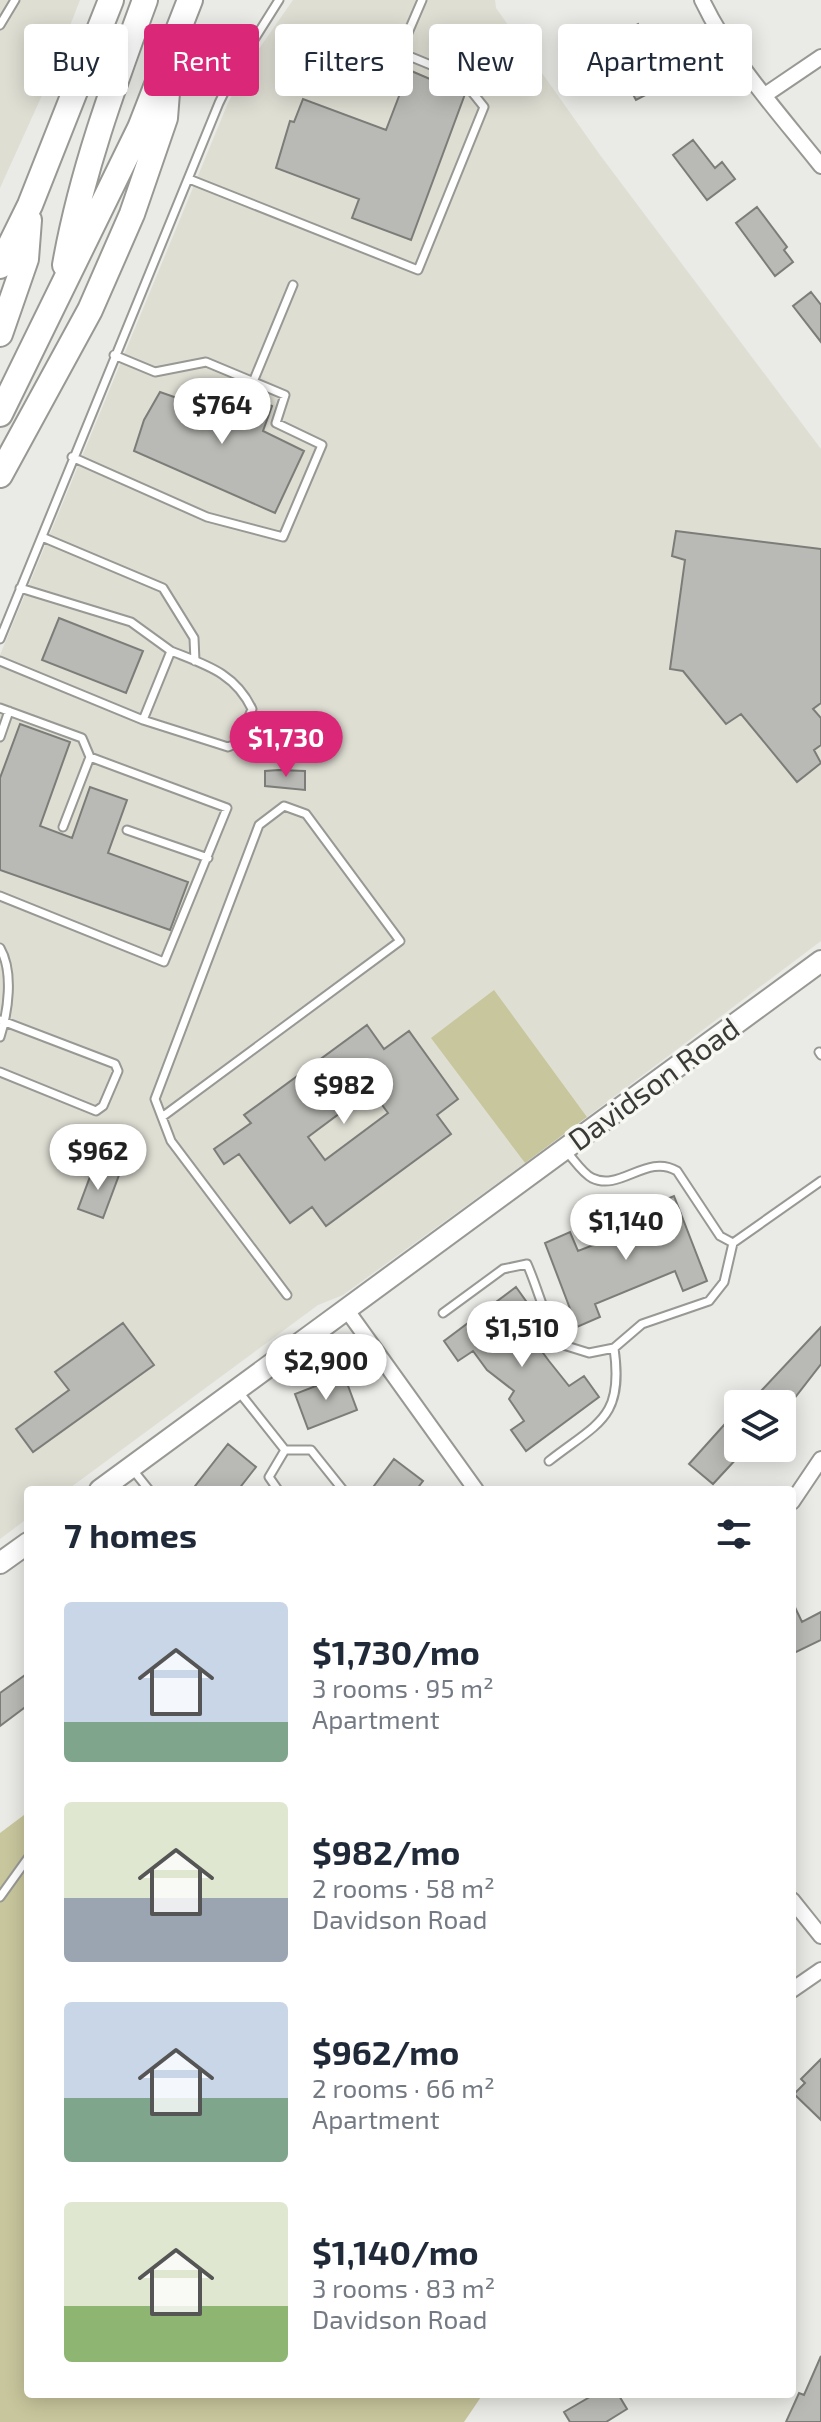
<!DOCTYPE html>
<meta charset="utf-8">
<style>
body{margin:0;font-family:"Exo 2",sans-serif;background:#f2f2f3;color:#1f2937;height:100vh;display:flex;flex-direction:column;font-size:30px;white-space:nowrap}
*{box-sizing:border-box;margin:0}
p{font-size:26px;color:#747a83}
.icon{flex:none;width:44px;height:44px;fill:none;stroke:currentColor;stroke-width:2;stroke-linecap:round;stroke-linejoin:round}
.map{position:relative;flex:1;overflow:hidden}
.side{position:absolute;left:24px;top:1486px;width:772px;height:912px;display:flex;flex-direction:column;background:#fff;border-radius:8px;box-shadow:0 4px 20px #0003}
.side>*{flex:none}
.banner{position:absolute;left:24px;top:24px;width:774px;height:72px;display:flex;gap:16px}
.buttons{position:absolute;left:724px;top:1390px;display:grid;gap:16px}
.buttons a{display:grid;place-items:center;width:72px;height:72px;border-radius:8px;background:#fff;box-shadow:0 4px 20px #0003;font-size:40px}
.price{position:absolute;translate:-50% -68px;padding:0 18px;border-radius:28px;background:#fff;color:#222;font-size:26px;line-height:52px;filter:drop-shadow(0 2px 4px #0008)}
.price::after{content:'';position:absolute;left:50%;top:48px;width:24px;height:18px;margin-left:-12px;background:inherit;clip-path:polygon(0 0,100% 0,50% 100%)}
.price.current{background:#db2777;color:#fff}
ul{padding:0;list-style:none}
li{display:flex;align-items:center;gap:24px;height:200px;padding:0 40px}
li span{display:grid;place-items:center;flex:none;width:224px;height:160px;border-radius:8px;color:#555}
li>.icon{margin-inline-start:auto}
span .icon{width:96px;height:96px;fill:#fffc;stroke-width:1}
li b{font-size:34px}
h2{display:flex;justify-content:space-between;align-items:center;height:96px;padding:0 40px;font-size:34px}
.chip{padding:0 28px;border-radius:8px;background:#fff;box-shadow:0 4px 20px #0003;font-size:28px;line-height:72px}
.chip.current{background:#db2777;color:#fff}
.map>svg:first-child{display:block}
</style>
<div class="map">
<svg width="821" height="2422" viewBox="0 0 821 2422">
<rect width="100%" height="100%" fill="#eaeae6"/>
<path fill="#dfded3" d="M0,0H80L48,82L0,188Z
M293,0H495L496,8L600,155L821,449V941L587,1117L494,991L432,1038L525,1163L343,1295L318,1305L67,1490H28V1518L0,1539V655L228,103L247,66Z"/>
<path fill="#c8c69c" d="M494,990L587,1117L525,1163L431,1038Z
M28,1812V2394H483L464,2422H0V1833Z"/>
<path fill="#b9b9b5" stroke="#7c7c79" stroke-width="2" fill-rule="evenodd" d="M638,24L648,44L643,47L651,62L646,65L659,88L636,100L604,42Z
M409,70L465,94L411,240L352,218L359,199L276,168L290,121L294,122L303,99L386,130Z
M693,140L715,168L722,162L735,179L707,200L673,155Z
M757,207L787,247L784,250L793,262L775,276L736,223Z
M811,292L821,305V342L793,306Z
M225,385L272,406L263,431L304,451L275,513L134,451L144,420L160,392L214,411Z
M676,531L821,549V703L813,709L821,718V745L814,750L821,763L797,782L741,714L726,724L683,671L670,669L685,560L672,556Z
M59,618L143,651L126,693L42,660Z
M20,724L70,742L40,826L72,838L90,787L127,800L108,853L188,882L170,930L0,870V778Z
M279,770L305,771V790L265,786V771Z
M367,1025L384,1049L409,1031L458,1099L437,1115L451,1134L326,1226L312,1207L290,1223L239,1154L224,1164L214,1149L251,1123L244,1115ZM371,1090L388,1113L325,1160L308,1137Z
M94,1166L119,1175L103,1218L78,1209Z
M674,1196L707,1281L683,1291L675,1271L595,1304L600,1317L577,1327L545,1243L570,1232L578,1251L658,1220L652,1205Z
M516,1287L531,1308L517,1318L549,1361L569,1386L584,1376L599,1397L526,1451L511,1430L524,1421L509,1399L514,1391L487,1370L473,1351L458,1361L444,1341Z
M123,1323L154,1365L33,1452L16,1429L69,1390L55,1372Z
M821,1327V1364L790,1404H757L765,1395L761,1391Z
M344,1375L357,1410L308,1429L295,1394Z
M724,1425L738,1438V1457L713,1484L689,1464Z
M228,1444L256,1467L238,1490H192Z
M394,1459L423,1481L416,1490H371Z
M792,1601L802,1622L821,1612V1640L792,1654Z
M28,1673V1705L0,1726V1693Z
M821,2059V2120L794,2094L805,2083L801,2079Z
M821,2356V2422H786L799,2393L804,2395Z
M595,2394H618L627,2409L606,2422H570L564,2412Z"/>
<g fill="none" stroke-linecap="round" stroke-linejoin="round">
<defs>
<path id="lane" d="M0,25L15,0
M189,179L418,270L484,107L460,77L404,54L401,49L422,0
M253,382L293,285
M72,457L207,517L283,537L322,445L276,423L285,395L206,362L155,372L114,355
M42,537L163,588L194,638L195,661
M0,639L219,103L235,70L279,0
M0,661L143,720L171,651L131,622L20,588
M0,708L82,738L90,757L227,808L164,962L0,896
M143,720L228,747L238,743L252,709C235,673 206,665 171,651
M0,737L9,711
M63,827L90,757
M127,830L208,858
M0,948C14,972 8,1012 0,1037
M0,1020L115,1064L118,1071L103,1106L96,1111L0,1072
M819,1052L821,1055
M162,1117L400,941L306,814L284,806L259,825L155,1099L171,1141L287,1295
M565,1150C573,1158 582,1173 592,1178C620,1192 647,1153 677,1171L720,1236L733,1243L821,1181
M443,1313L503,1269L527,1264C539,1291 545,1320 560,1344L589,1353L614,1348
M239,1392L285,1450
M285,1450H311L343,1490
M549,1461C599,1422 624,1418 614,1348L642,1324L709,1301L724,1282L733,1243
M133,1470L149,1490
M278,1490L269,1477L285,1450
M0,1897L28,1858"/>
<path id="street" d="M702,0C731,61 779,113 821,166
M765,95L821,57
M346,1309L476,1490
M792,1502L821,1459
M792,1900L821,1936
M792,1990L821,1970"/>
<path id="secondary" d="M100,1490L821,961
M0,1563L28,1543"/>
<path id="primary" d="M65,265C81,174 113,87 145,0
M0,266L30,205L111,0
M0,334L26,259L29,220
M0,414L140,128L190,0
M0,475L90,310L132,214L165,118L170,55"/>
</defs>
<use href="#lane" stroke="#989894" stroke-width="11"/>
<use href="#street" stroke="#989894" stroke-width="18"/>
<use href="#secondary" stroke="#989894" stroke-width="24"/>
<use href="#primary" stroke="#989894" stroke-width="28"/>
<use href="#lane" stroke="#fff" stroke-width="7"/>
<use href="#street" stroke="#fff" stroke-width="14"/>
<use href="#secondary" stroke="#fff" stroke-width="20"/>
<use href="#primary" stroke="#fff" stroke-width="24"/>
</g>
<g text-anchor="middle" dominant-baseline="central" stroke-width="7" stroke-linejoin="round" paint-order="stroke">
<g font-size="30" fill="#3a3a39" stroke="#f7f7f3">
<text transform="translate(653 1083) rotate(-36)">Davidson Road</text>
</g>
</g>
</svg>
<div class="buttons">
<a><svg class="icon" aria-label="layers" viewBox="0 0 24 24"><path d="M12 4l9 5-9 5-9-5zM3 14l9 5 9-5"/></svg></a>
</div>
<b class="price" style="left:222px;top:446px">$764</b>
<b class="price current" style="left:286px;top:779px">$1,730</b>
<b class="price" style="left:344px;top:1126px">$982</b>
<b class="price" style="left:98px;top:1192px">$962</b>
<b class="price" style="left:626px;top:1262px">$1,140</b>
<b class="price" style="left:522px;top:1369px">$1,510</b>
<b class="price" style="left:326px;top:1402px">$2,900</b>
<div class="banner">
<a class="chip">Buy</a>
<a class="chip current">Rent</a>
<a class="chip">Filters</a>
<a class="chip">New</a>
<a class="chip">Apartment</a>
</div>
<section class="side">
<h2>7 homes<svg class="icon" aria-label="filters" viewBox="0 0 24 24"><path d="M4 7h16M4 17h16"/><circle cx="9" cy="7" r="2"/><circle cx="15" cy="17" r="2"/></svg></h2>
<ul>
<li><span style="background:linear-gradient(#c9d6e8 75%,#7fa58c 0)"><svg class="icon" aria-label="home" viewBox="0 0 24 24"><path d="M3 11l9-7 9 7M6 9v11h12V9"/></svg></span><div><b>$1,730/mo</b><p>3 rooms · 95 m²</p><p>Apartment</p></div></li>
<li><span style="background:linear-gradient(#dfe7d0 60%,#9aa5b1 0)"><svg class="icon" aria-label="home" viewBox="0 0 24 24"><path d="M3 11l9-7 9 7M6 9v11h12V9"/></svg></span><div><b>$982/mo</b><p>2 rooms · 58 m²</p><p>Davidson Road</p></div></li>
<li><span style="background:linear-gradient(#c9d6e8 60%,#7fa58c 0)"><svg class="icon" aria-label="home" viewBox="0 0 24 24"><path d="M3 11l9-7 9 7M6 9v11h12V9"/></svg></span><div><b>$962/mo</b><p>2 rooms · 66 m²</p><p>Apartment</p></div></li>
<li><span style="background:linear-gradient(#dfe7d0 65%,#8fb573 0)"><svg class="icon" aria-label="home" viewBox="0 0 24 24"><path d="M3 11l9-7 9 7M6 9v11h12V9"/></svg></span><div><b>$1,140/mo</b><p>3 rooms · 83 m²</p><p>Davidson Road</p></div></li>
</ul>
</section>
</div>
